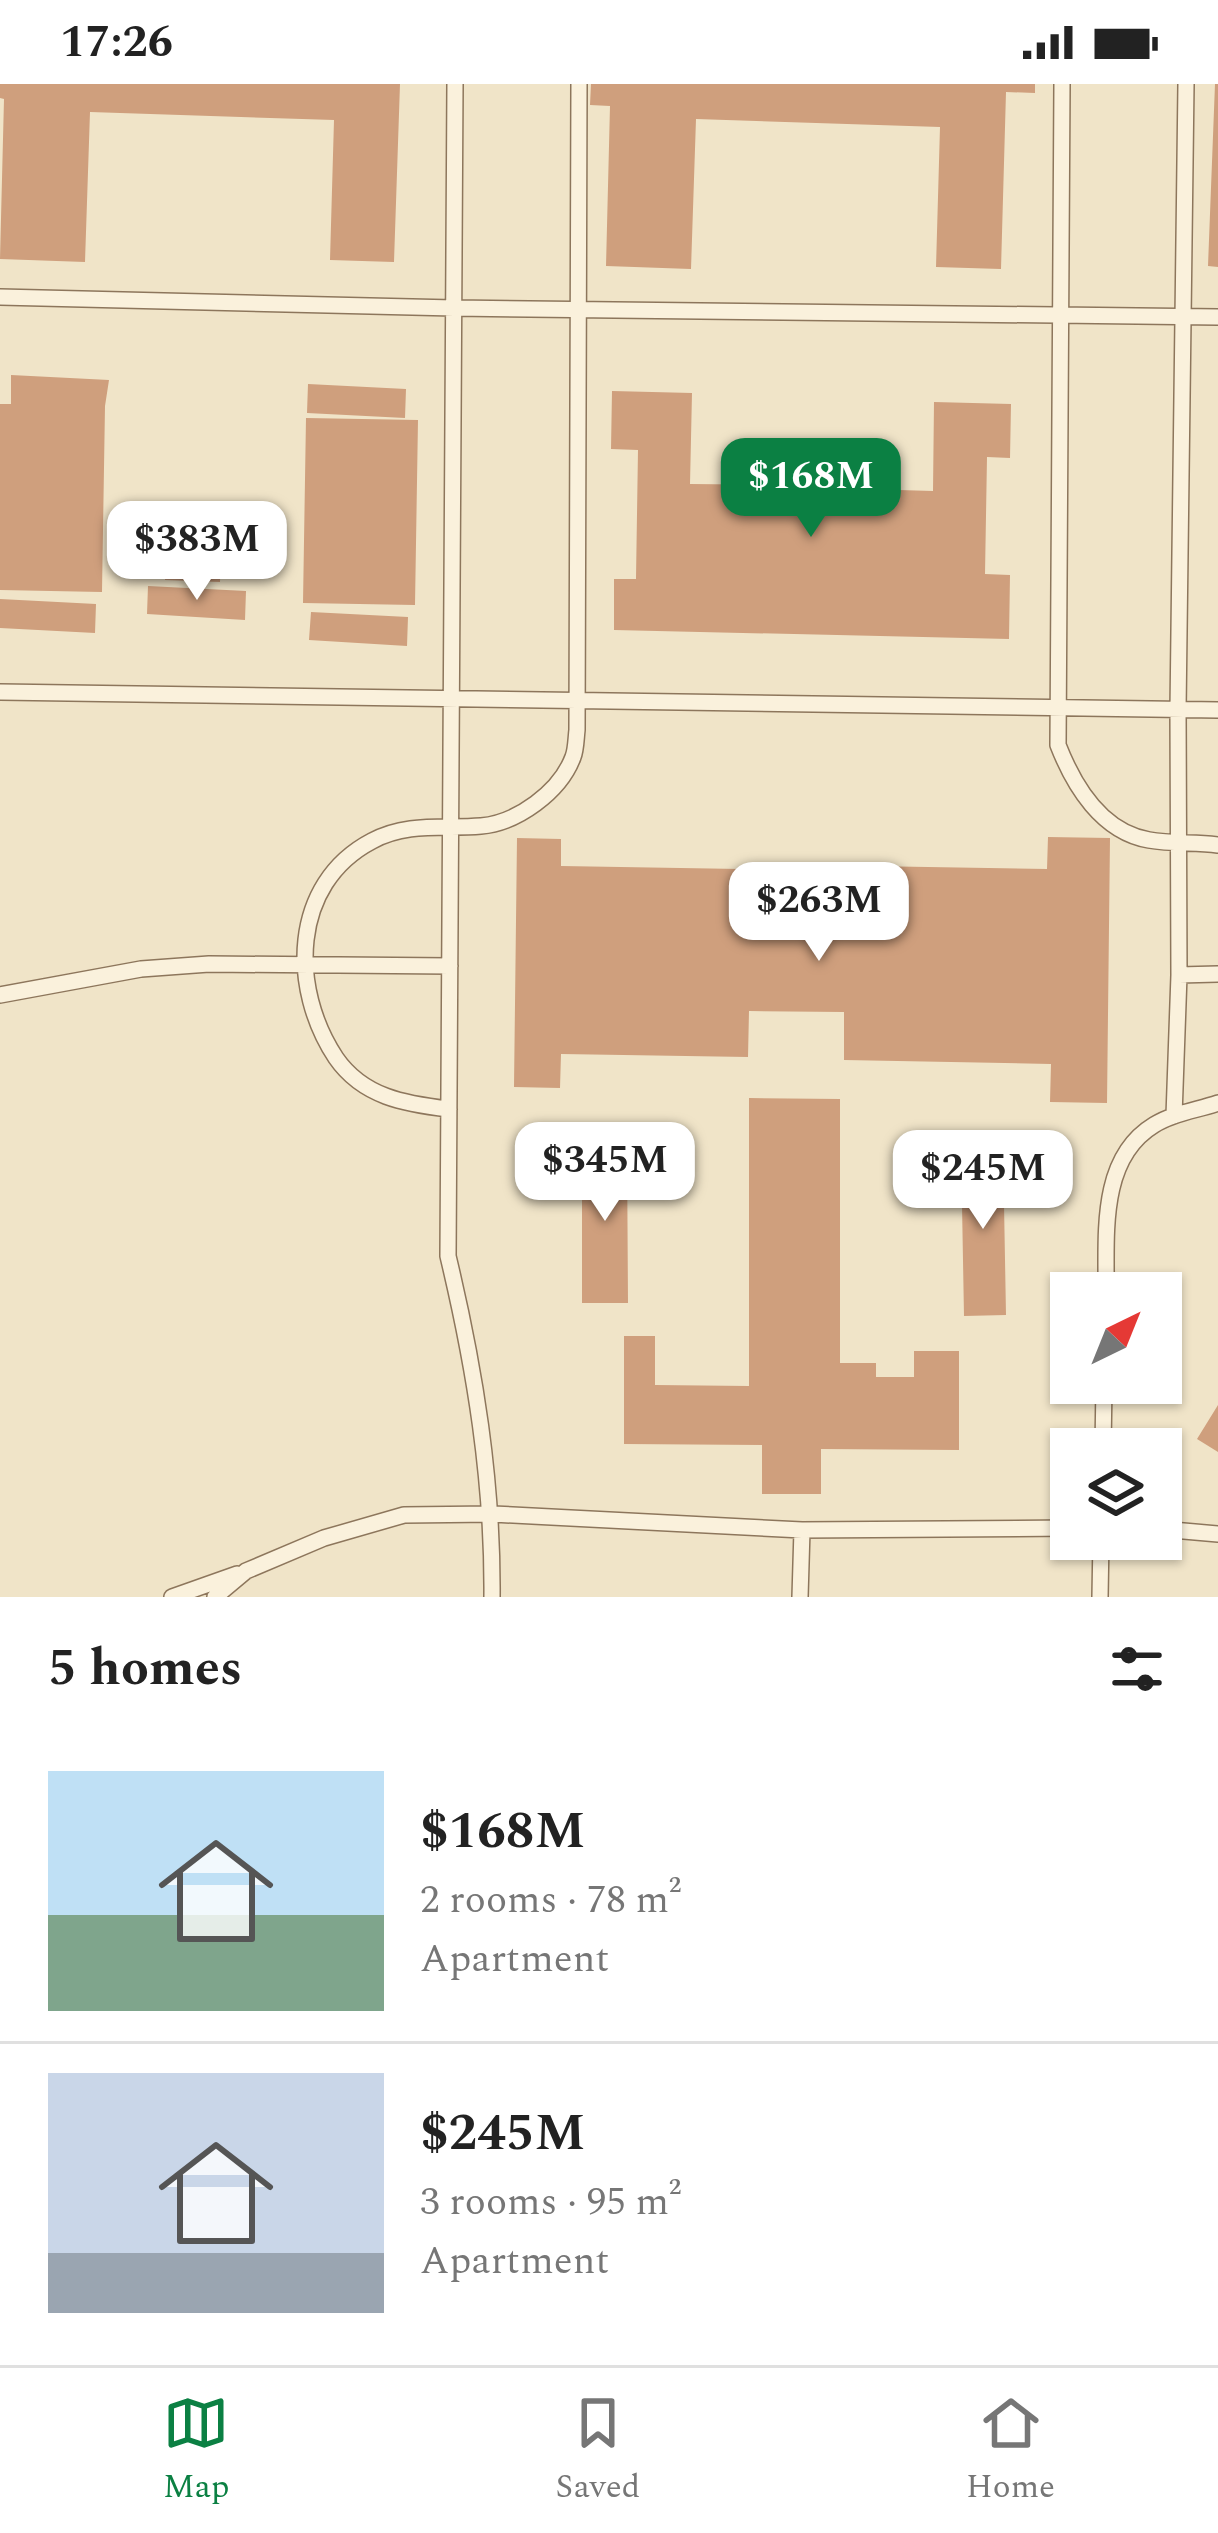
<!DOCTYPE html>
<meta charset="utf-8">
<style>
body{margin:0;font-family:Spectral,serif;background:#f6f6f6;color:#222;height:100vh;display:flex;flex-direction:column;font-size:45px;white-space:nowrap}
*{box-sizing:border-box;margin:0}
p{font-size:39px;color:#767676}
.icon{flex:none;width:66px;height:66px;fill:none;stroke:currentColor;stroke-width:2;stroke-linecap:round;stroke-linejoin:round}
.map{position:relative;height:1513px;overflow:hidden}
.panel{display:flex;flex-direction:column;background:#fff;flex:1}
.panel>*{flex:none}
.needle{width:78px;rotate:43deg}
.fabs{position:absolute;left:1050px;top:1188px;display:grid;gap:24px}
.fabs a{display:grid;place-items:center;width:132px;height:132px;border-radius:0px;background:#fff;box-shadow:0 3px 9px #0004;font-size:60px}
.price{position:absolute;translate:-50% -102px;padding:0 27px;border-radius:24px;background:#fff;color:#222;font-size:39px;line-height:78px;filter:drop-shadow(0 3px 6px #0008)}
.price::after{content:'';position:absolute;left:50%;top:72px;width:36px;height:27px;margin-left:-18px;background:inherit;clip-path:polygon(0 0,100% 0,50% 100%)}
.price.selected{background:#0b8043;color:#fff}
ul{padding:0;list-style:none}
li{display:flex;align-items:center;gap:36px;height:300px;padding:0 48px}
li+li{border-top:3px solid #e0e0e0}
li span{display:grid;place-items:center;flex:none;width:336px;height:240px;border-radius:0px;color:#555}
li>.icon{margin-inline-start:auto}
span .icon{width:144px;height:144px;fill:#fffc;stroke-width:1}
li b{font-size:51px}
h2{display:flex;justify-content:space-between;align-items:center;height:144px;padding:0 48px;font-size:51px}
.status{display:flex;justify-content:space-between;align-items:center;height:84px;padding:0 60px;background:#fff;direction:ltr}
.status svg{height:33px;fill:currentColor}
.dock{display:flex;justify-content:space-around;align-items:center;height:168px;border-top:3px solid #e0e0e0;background:#fff;font-size:33px;color:#767676}
.dock a{display:grid;justify-items:center;gap:6px}
.dock .selected{color:#0b8043}
.map>svg:first-child{display:block}
</style>
<div class="status"><b>17:26</b><svg viewBox="0 0 49 12"><path d="M0 12V9h3v3zM5 12V6h3v6zM10 12V3h3v9zM15 12V0h3v12zM26 1h20v11H26zM47 4h2v5h-2z"/></svg></div>
<div class="map">
<svg width="1218" height="1513" viewBox="0 0 1218 1513">
<rect width="100%" height="100%" fill="#f0e4c8"/>
<path fill="#cf9f7d" d="M0,0H400L394,178L330,176L334,36L90,28L85,178L0,175L4,15L0,14Z
M591,0H1035V9L1006,8L1001,185L936,183L940,43L696,35L691,185L606,182L610,22L590,21Z
M1215,0H1218V183L1208,182Z
M11,291L109,296L105,322L102,508L0,506V320H11Z
M308,300L406,305L405,334L307,329Z
M612,307L692,309L690,400L784,401V419L829,420L830,404L933,407L934,318L1011,320L1010,374L987,373L985,490L1010,491L1009,555L614,546V495H636L638,366L611,365Z
M306,334L418,336L415,521L303,519Z
M168,420L222,422L220,498L165,496Z
M148,502L246,507L245,536L147,530Z
M0,515L96,520L95,549L0,544Z
M311,528L408,533L407,562L309,556Z
M1048,753L1110,754L1107,1019L1050,1018L1051,980L844,976V928L749,927L748,973L561,970L560,1004L514,1003L517,754L561,755V782L740,785V821L867,824L868,782L1047,785Z
M749,1014L840,1015V1279H876V1293H914V1267H959V1366L821,1365V1410H762V1361L624,1360V1252H655V1301L749,1302Z
M582,1061H627L628,1219H582Z
M961,1064H1003L1006,1231L964,1232Z
M1218,1321V1368L1197,1355Z"/>
<g fill="none" stroke-linecap="round" stroke-linejoin="round">
<defs>
<path id="service" d="M455,0L448,1172C475,1285 493,1397 492,1513
M1062,0L1058,661C1074,702 1102,748 1149,756C1172,760 1195,758 1218,761
M0,213L454,224L1218,233
M0,608L1218,626
M1179,891L1218,890
M0,911L141,885L209,880L450,882
M449,1025C405,1020 363,1013 336,974C290,905 290,800 372,757C407,738 444,745 481,742C517,739 560,708 573,673C576,666 576,654 577,646L579,0
M1174,1032L1179,891L1178,626L1186,0
M1106,1209C1107,1153 1098,1075 1154,1041C1173,1029 1198,1026 1218,1019
M1103,1365L1104,1299
M1161,1445L1218,1450
M172,1513L237,1490
M215,1513L246,1487L324,1454L404,1431L493,1430L802,1446L1071,1444
M800,1513L802,1446
M1100,1513L1101,1455"/>
</defs>
<use href="#service" stroke="#8d765c" stroke-width="18"/>
<use href="#service" stroke="#faf1dc" stroke-width="15"/>
</g>
</svg>
<div class="fabs">
<a><svg class="needle" viewBox="-14 -14 28 28"><path d="M0-13l5 13h-10z" fill="#e53935"/><path d="M0 13l5-13h-10z" fill="#767676"/></svg></a>
<a><svg class="icon" aria-label="layers" viewBox="0 0 24 24"><path d="M12 4l9 5-9 5-9-5zM3 14l9 5 9-5"/></svg></a>
</div>
<b class="price selected" style="left:811px;top:456px">$168M</b>
<b class="price" style="left:197px;top:519px">$383M</b>
<b class="price" style="left:819px;top:880px">$263M</b>
<b class="price" style="left:605px;top:1140px">$345M</b>
<b class="price" style="left:983px;top:1148px">$245M</b>
</div>
<section class="panel">
<h2>5 homes<svg class="icon" aria-label="filters" viewBox="0 0 24 24"><path d="M4 7h16M4 17h16"/><circle cx="9" cy="7" r="2"/><circle cx="15" cy="17" r="2"/></svg></h2>
<ul>
<li><span style="background:linear-gradient(#bfe0f5 60%,#7fa58c 0)"><svg class="icon" aria-label="home" viewBox="0 0 24 24"><path d="M3 11l9-7 9 7M6 9v11h12V9"/></svg></span><div><b>$168M</b><p>2 rooms · 78 m²</p><p>Apartment</p></div></li>
<li><span style="background:linear-gradient(#c9d6e8 75%,#9aa5b1 0)"><svg class="icon" aria-label="home" viewBox="0 0 24 24"><path d="M3 11l9-7 9 7M6 9v11h12V9"/></svg></span><div><b>$245M</b><p>3 rooms · 95 m²</p><p>Apartment</p></div></li>
</ul>
</section>
<nav class="dock">
<a class="selected"><svg class="icon" aria-label="map" viewBox="0 0 24 24"><path d="M3 6l6-2 6 2 6-2v14l-6 2-6-2-6 2zM9 4v14M15 6v14"/></svg>Map</a>
<a><svg class="icon" aria-label="saved" viewBox="0 0 24 24"><path d="M7 4h10v16l-5-4-5 4z"/></svg>Saved</a>
<a><svg class="icon" aria-label="home" viewBox="0 0 24 24"><path d="M3 11l9-7 9 7M6 9v11h12V9"/></svg>Home</a>
</nav>
